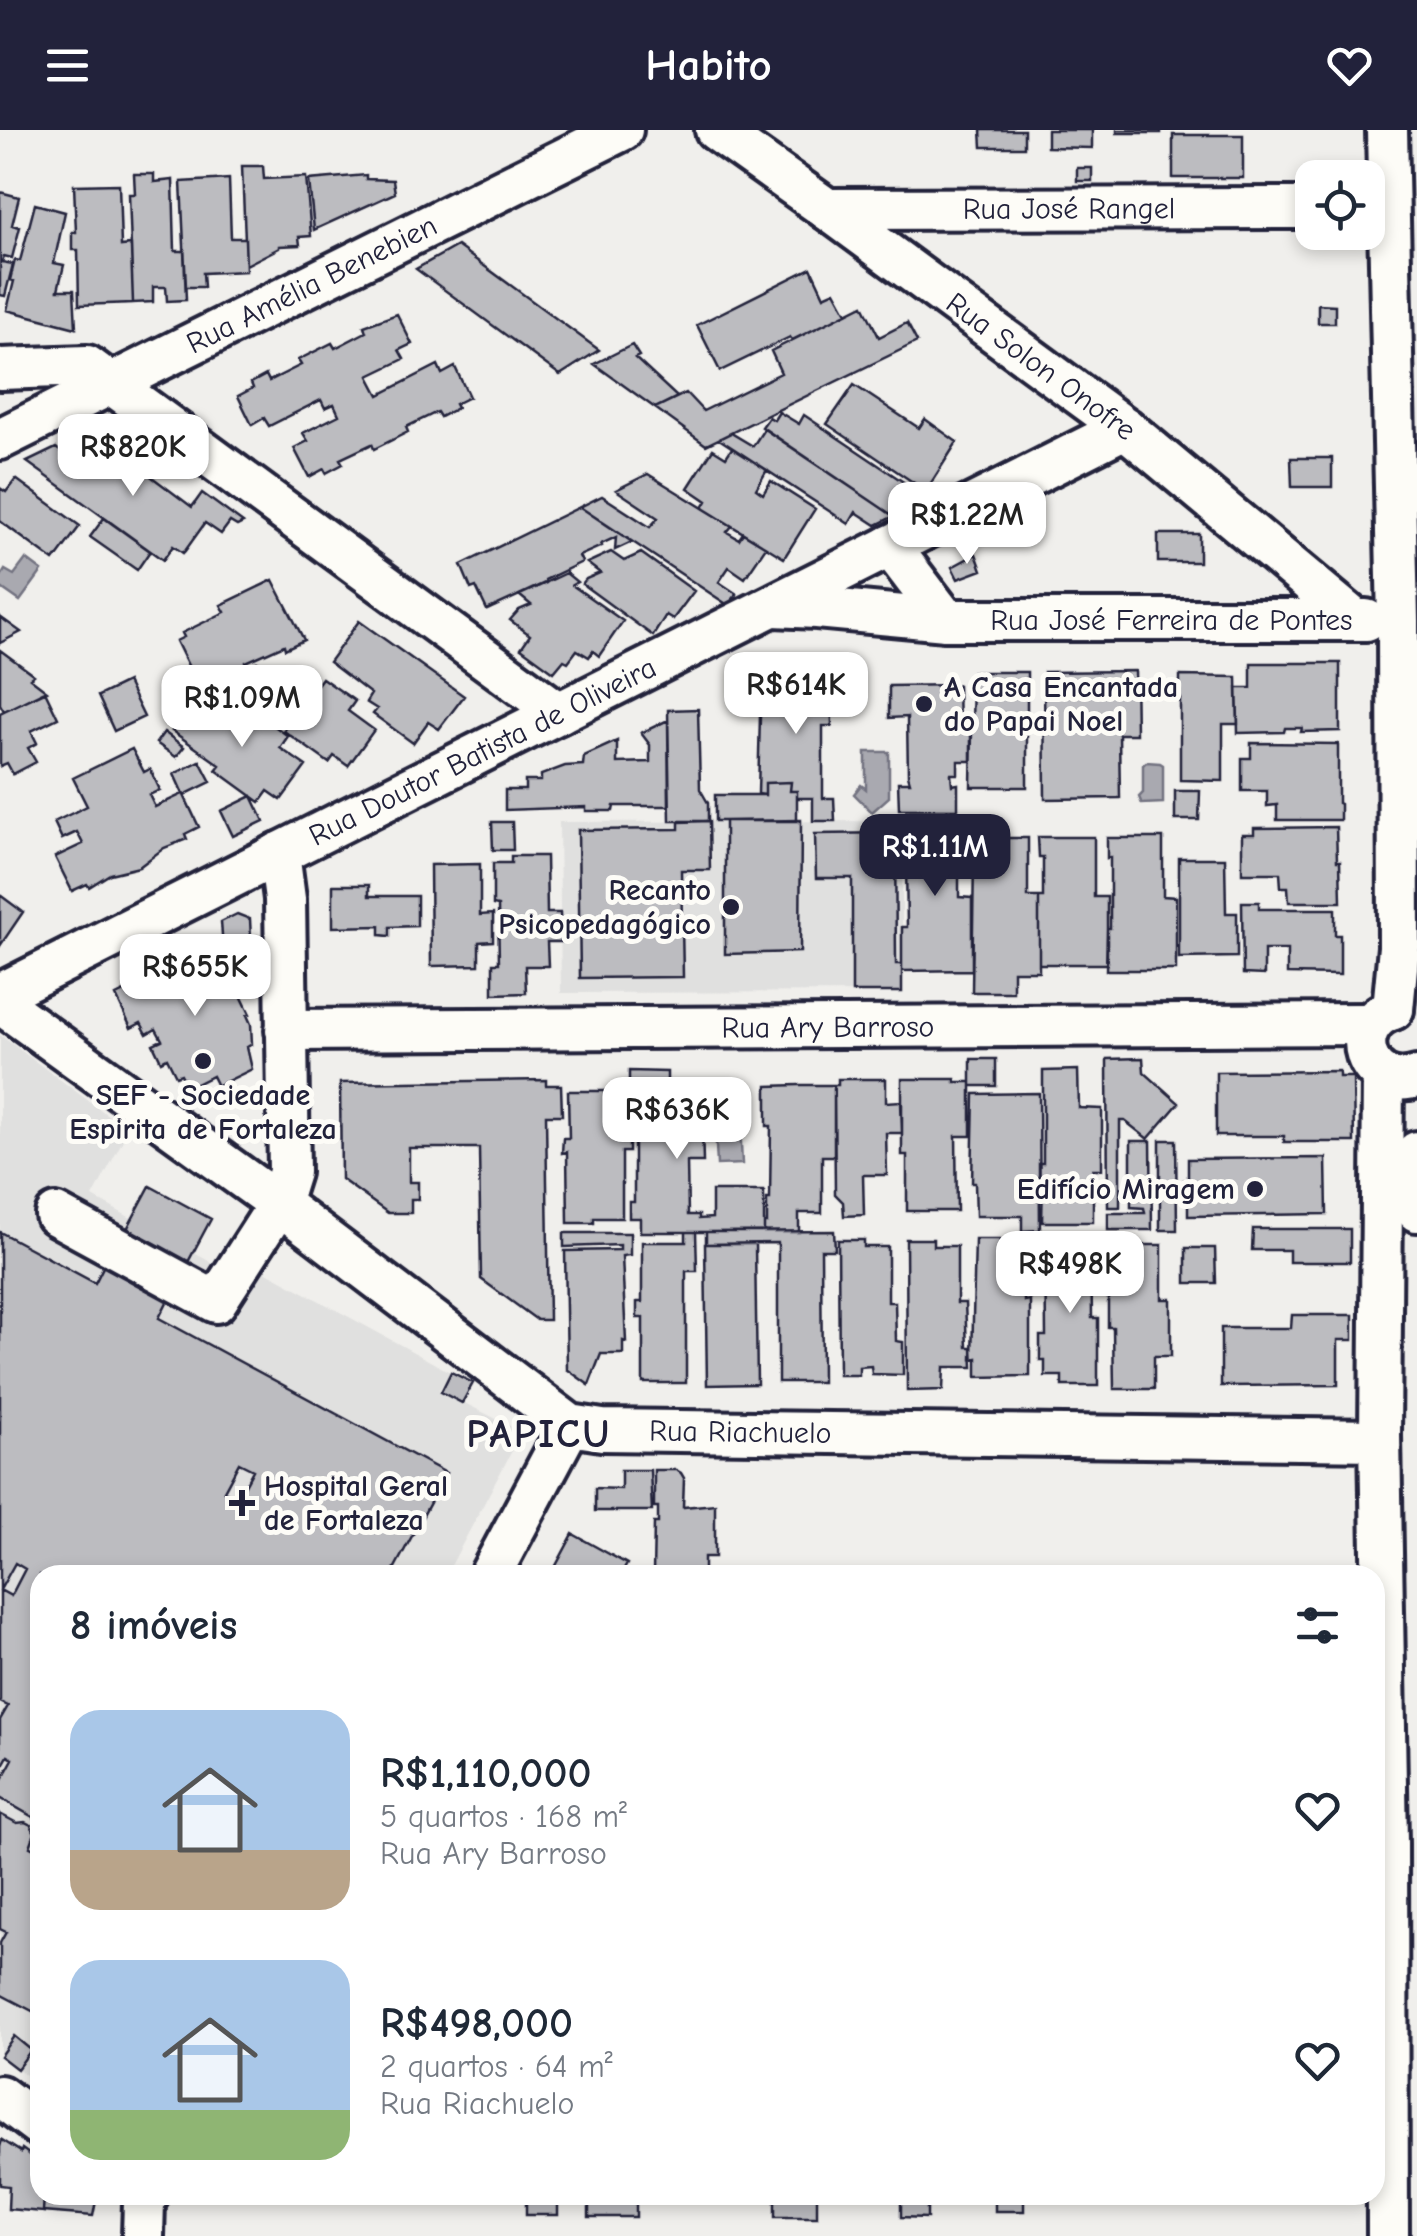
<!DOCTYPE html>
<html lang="pt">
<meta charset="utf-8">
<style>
body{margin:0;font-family:"Comic Neue",sans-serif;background:#f6f6f7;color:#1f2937;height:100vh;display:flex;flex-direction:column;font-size:38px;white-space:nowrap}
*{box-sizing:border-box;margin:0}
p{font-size:32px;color:#747a83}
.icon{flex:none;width:55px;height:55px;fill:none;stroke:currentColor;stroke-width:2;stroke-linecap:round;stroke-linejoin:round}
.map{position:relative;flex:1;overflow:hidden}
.sheet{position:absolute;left:30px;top:1435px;width:1355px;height:640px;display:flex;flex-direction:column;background:#fff;border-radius:30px;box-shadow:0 5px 15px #0003}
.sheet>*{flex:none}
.fabs{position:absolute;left:1295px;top:30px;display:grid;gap:20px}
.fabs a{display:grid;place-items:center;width:90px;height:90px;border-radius:20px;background:#fff;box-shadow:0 5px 15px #0003;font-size:50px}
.price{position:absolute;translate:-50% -85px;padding:0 22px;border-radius:20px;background:#fff;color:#222;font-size:32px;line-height:65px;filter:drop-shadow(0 2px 5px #0008)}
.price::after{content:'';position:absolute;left:50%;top:60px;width:30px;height:22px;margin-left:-15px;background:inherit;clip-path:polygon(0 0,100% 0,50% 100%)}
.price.active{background:#22223b;color:#fff}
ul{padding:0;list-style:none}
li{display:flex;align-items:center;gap:30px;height:250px;padding:0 40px}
li span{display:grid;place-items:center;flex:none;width:280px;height:200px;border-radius:30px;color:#555}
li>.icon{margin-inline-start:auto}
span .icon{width:120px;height:120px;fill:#fffc;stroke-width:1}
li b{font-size:42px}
h2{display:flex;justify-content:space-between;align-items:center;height:120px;padding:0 40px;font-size:42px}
header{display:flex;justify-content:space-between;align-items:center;height:130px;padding:0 40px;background:#22223b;color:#fff;font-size:45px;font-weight:800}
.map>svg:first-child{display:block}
</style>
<header><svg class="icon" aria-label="menu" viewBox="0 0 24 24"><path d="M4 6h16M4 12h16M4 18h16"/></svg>Habito<svg class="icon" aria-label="heart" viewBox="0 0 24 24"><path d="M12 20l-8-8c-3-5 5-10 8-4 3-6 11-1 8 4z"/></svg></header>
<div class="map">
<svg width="1417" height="2106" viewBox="0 0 1417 2106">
<rect width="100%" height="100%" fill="#f0efec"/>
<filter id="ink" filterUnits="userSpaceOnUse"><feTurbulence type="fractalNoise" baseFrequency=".01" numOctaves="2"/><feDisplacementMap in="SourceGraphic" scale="20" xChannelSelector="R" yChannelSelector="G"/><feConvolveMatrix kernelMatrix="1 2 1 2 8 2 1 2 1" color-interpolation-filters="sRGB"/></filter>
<g filter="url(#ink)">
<path fill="#e0e0df" d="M902,691V862L561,863L559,692Z
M0,905L117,992L124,1002V1008L93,1067L243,1150L252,1134L450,1242L439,1260L522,1302L446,1445H40V1955L0,1926Z"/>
<path fill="#a9a9b0" stroke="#737381" stroke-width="2.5" d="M26,429L42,441L20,471L0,457V448L5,440L14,445Z
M866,622H889V667L872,682L854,664L861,655L866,659Z
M1146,632L1160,633L1163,635V673L1142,674L1139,667L1143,663V635Z
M740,994L742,1034L717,1035L715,995Z"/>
<path fill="#bcbcc0" stroke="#22223b" stroke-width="2.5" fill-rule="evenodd" d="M981,0H1024V17H982Z
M1047,0H1092V18L1047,17Z
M1117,0H1161V3H1117Z
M1173,5H1243V48H1173Z
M242,36H263L264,49L306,47L311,106L299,107L300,115L279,116V118L246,135Z
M1077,38H1092V51H1077Z
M134,44H154V52L173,50L175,121H184L186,170L167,171L166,157H153V172L133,173L129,64H135Z
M366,45V49L393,50L395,63L314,100L309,50Z
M229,49L231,108H245L246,141L203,143L204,157H186L181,52Z
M119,54L121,116L131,115L133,173L79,175L78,120H72V102H76L74,55Z
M0,62L19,67L12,95L20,97L12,128L4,126L2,132L13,134L5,166L0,165Z
M35,74L65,82L54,133L64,135L58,160H74L76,198L7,180L14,151L10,150L15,130L20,131Z
M457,116L599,220L560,245L416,139Z
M811,138L824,166L835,161L847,183L792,210L790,207L720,241L697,195Z
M1318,174L1335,175V193H1318Z
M863,175L879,207L907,193L917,212L706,315L655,278L686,263L703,281L781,243L771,221Z
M397,184L412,214L399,220L404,229L369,246L379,265L438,235L442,244L455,237L469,267L455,274L457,278L440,287L437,282L406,297L408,302L374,319L372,314L340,329L343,334L326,343L324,339L309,347L294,318L308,311L303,303L339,285L334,274L325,278L321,270L269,296L264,288L252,295L238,266L253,258L251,253L266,245L269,251L301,235L298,230L332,213L335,218L366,202L364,196Z
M632,215L639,226L635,228L677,267L655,278L594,234Z
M854,255L919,298L925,289L957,312L926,361L827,294Z
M779,282L799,294L804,285L911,357L892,385L762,297L769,287L774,290Z
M764,299L892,385L894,386L876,395L856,382L849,394L719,309L731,303L753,316Z
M100,308L192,377L202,363L243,393L237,396L230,392L221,404L205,393L185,421L183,423L173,416L163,430L27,332L56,318L76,333L78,330L82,334Z
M732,318L767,340L756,359L763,364L771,351L815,379L784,428L703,378L707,371L688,358L713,319L726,327Z
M1291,328H1332V357H1292Z
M648,344L732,396L727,402L739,409L743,403L766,417L745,448L729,437L719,452L737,464L728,475L580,377L602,366L650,397L658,388L616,360Z
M16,349L80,396L54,431L0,391V358L6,362Z
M580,377L632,412L615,420L616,407L601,414L602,416L579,426L582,432L545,450L546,453L487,480L476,457L471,459L461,435Z
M104,388L150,421L137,440L90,407Z
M1158,404H1199V432H1158Z
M611,422L624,431L641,423L694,461L673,489L666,485L653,506L582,454L586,449L600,443L587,433Z
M976,424L982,440L958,449L952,437Z
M566,443L577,452L572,455L623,491L599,526L593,521L589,527L577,520L568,532L564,530L554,542L521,518L530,505L510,490L519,480L531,475L519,465Z
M273,450L304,510L285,519L284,515L246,532L247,537L200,560L176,511L184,507L182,503L225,482L221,475Z
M0,487L21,502L0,513Z
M359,491L464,566L439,599L428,592L413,613L373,584L377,579L366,572L371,564L329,532Z
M0,520L34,545L30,548L47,561L4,581L0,574Z
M257,532L273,544L278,536L313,560L322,548L355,571L348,581L374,600L348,636L334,626L329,633L284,601L286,598L242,566L240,569L216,552Z
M1251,533H1340V601L1301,602L1302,598H1285L1284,602L1238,603L1237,558H1251Z
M1135,541L1136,604H1119L1120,668L1045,669L1044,542Z
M973,542H1027V657H971Z
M761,546H831L832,596H823V668H834L835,691H813V668H797V661H790L791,652L765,653V665L758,664Z
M1180,546L1237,547L1238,594H1223V651L1180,650Z
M127,552L144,587L114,601L98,566Z
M958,555L959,598H971V631H958V644H951L952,655L958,654V679H899L898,652H910L908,645L907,587L889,588V556Z
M45,561L58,588L31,601L37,613L28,618L36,632L13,644L7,633L0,636V583Z
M194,571L205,579L211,571L247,596L257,583L288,606L280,618L306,636L281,670L268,661L260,672L216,640L220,635L172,601Z
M698,579L700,659L708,673V691H670L668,580Z
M668,590L669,676H614L613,681H586V677L505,680V660H525V651H541V645L565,636L583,635L584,626L617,611V633L650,632V615L641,603Z
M164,602L184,617L176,627L156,613Z
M1251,613L1338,614V673L1340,674V690H1277V675L1267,676V661H1242V628H1251Z
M132,619L144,642L150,639L160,660L149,665L155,677L183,664L174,644L200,631L211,652L184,665L199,697L185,704L187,709L164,718L139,737L110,744L89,757L87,754L72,761L55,727L83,714L77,702L62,709L54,692L87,676L73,648Z
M791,652L790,661H797V691H715V665H765V653Z
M1175,661H1200L1199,690H1175Z
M252,666L264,691L233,706L221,681Z
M801,690L800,822L725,824V691Z
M959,690V767L972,768V840L902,841V797H907L906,732H902V691Z
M971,690H1002V708H1028V767H1039V841H1013V862H972L974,729L971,728Z
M709,691L710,740H681L683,847L580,848L578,700L679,699V692Z
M492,692H512L513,720H493Z
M1336,697L1337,731H1340L1341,772H1289L1288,757H1281L1280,743H1242V704H1254V698Z
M895,703L896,834H902V862H852V748H816L815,704Z
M1038,707H1094V767H1107V834H1039V767H1043V727H1039Z
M1107,708H1163V766L1176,767V840H1106L1107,798H1110V727L1107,728Z
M511,726H546L547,783H560L561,812H547L548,836H525L526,863L493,864V833H499L498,776L493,775V733H511Z
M1179,728H1225L1226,783H1237V827L1179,828Z
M480,734V785L493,784V811L479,812V835L431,836L430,735Z
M333,755H369V766H417V796L390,797V806L380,805V796L333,797Z
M0,765L23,782L0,816Z
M1242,772H1259V779H1335V805H1340V845L1287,844V820H1264V845L1243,844Z
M237,784L250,789L252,829L224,831L221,792Z
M217,816L250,884L247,885L251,894L252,914L247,917L252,939L217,956L212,946L188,958L181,944L176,946L167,928L161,931L153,914L162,910L156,899L147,904L141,893L131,898L116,866Z
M1143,928L1144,942L1179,973L1148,1009L1125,991H1120V1077H1108L1107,929Z
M971,929H996V956H971Z
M1078,940L1079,978L1102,979V1039H1093V1092H1042L1043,1048H1039V1033H1043V941Z
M629,941L667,942V956H701L703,1032H687L688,1085H699V1089L712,1088V1061H764V1102H640V1088H629V1072H634V1002L629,1003Z
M1339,941V947H1353L1354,1012H1284V1006H1216V942Z
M838,949H886V972L901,971L902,1003H886L887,1045H863L864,1085L844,1086L843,1072L835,1064L834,955H838Z
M902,949H955V952H971V1006H956L957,1081H907V1025H902Z
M546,950V955H561L562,985H546L549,1190H537L481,1149L479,1018H409V1052H418V1069H411V1083H388L341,1049L340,953Z
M799,955H834V1026H822V1083H799V1102H764V1093H767V1069H770L771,996H767V956Z
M568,961H629V987L616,988V997H629V1022H622V1088H594V1093H568L567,1022L562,1023L563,1008H569Z
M1039,963L1040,1100L1022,1101V1086H976L975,1053H972L974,964Z
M1160,1010H1176L1177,1100H1160Z
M1131,1011H1151L1152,1100H1108V1083H1145L1144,1078L1131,1077Z
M1326,1028L1327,1084L1188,1086V1068H1184V1050H1188V1029Z
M150,1056L211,1089L188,1132L127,1099Z
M1253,1099H1350V1132H1289V1120H1252Z
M834,1101L835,1120H821L822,1252H778V1113L706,1114V1102Z
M0,1102L95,1153L104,1135L169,1168L159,1188L446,1343L391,1445H106L100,1442L99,1445H40V1691L0,1668V1653L13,1629L8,1626L0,1640V1590L8,1576L0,1572ZM239,1333L253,1340L238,1368L224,1361ZM15,1433L25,1439L11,1466L0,1460Z
M686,1102H696L697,1141H686V1253H643V1188H637V1172H642V1112H686Z
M564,1103H630V1125L622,1126L626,1212L623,1211V1224H601L589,1255L567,1239L565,1121L620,1120V1115L564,1117Z
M906,1109H933V1116H957V1173H965L967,1217H972L973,1237H944L943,1260L907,1261Z
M975,1109H1000V1115H1024V1171L1030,1170V1246L977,1247V1228L972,1229Z
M1045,1109H1067V1117H1091L1092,1188H1098V1256H1062V1246H1045V1230H1040V1206H1046Z
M838,1110H864V1117H888V1172H895L896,1211L903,1212V1245L872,1244L871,1236L859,1237V1245H839Z
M705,1114H755L757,1254L707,1255Z
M1112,1115H1162V1169H1171V1226H1154V1259H1114L1113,1197H1108V1145L1113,1144Z
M1186,1118H1215L1216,1153H1186Z
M1292,1185H1353V1210H1338V1255L1221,1256V1198H1291Z
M451,1242L473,1253L462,1273L441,1262Z
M621,1340H650L652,1381H595V1358L621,1359Z
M654,1340H676L681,1343L684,1348L683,1377L715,1374V1427H704V1445H653L654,1393H658V1377H654Z
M573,1404L627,1434L621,1445H551Z
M0,1684L17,1693L25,1692L31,1695L35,1703L30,1717L40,1722V1885L0,1864V1813L6,1802L0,1799Z
M14,1906L31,1920L17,1939L0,1926Z
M2,2010L21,2022L22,2019L40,2032V2065H44L43,2082L8,2079L9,2056L0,2055V2017Z
M44,2065H87L96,2071L93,2086L43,2082Z
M526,2065H558V2085H526Z
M589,2065H636V2087H589Z
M775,2065H817V2087H775Z
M901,2065H927V2088L901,2087Z
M995,2065H1024V2081H995Z"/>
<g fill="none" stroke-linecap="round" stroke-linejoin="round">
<defs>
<g id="minor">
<path id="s1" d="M716,0L827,79L1125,298L1354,489"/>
<path d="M1387,0L1398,491L1399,817L1393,879"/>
<path id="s2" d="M827,79L1312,78"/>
<path d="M0,239L87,236L559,583"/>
<path id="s3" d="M0,309L622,0"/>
<path d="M890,416L946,490"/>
<path id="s4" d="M774,476L817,478L946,490H1366"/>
<path id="s5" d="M0,864L1125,298"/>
<path id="s6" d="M0,873L279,1074L570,1295L602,1300L1380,1310"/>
<path d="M1393,879C1344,895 1365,963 1417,947"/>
<path id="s7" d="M286,900L1371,894"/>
<path d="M1383,945L1380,1306L1387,1714L1388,2106"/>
<path d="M1417,1022V1081"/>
<path d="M56,1085L216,1172L279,1074L289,1042L285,769L279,723"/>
<path d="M490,1445L570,1295"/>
<path d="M0,1966L40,1996"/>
<path d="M143,2106L144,2072L148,2065"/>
</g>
</defs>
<use href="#minor" stroke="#22223b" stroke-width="48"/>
<use href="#minor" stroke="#fdfcf7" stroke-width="40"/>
</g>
</g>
<g fill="#22223b" stroke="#fdfcf7" stroke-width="4">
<circle cx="924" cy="574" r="10"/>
<circle cx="731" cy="777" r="10"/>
<circle cx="203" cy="931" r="10"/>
<circle cx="1255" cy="1059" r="10"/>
<path d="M237 1358h10v10h10v10h-10v10h-10v-10h-10v-10h10z"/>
</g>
<g text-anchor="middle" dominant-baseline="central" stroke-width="10" stroke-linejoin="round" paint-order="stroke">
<g font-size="30" fill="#22223b" stroke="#fdfcf7">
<text stroke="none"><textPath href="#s2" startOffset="242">Rua José Rangel</textPath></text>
<text stroke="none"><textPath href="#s3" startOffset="348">Rua Amélia Benebien</textPath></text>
<text stroke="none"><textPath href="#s1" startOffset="402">Rua Solon Onofre</textPath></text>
<text stroke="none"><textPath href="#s4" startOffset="398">Rua José Ferreira de Pontes</textPath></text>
<text stroke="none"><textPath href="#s5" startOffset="540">Rua Doutor Batista de Oliveira</textPath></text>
<text stroke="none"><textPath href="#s7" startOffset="542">Rua Ary Barroso</textPath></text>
<text stroke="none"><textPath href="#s6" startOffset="880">Rua Riachuelo</textPath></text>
</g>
<g font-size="30" font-weight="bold" fill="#22223b" stroke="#fdfcf7" text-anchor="start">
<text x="944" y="557">A Casa Encantada<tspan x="944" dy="34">do Papai Noel</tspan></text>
<text x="711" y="760" text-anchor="end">Recanto<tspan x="711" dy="34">Psicopedagógico</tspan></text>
<text x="203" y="965" text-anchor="middle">SEF - Sociedade<tspan x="203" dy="34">Espirita de Fortaleza</tspan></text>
<text x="1235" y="1059" text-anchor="end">Edifício Miragem</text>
<text x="264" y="1356">Hospital Geral<tspan x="264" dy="34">de Fortaleza</tspan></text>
</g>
<g font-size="40" font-weight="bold" letter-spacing="2.5" fill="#22223b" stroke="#fdfcf7">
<text x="539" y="1304">PAPICU</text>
</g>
</g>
</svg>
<div class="fabs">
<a><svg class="icon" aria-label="locate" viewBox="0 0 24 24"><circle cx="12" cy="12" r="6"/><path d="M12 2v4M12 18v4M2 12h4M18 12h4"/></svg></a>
</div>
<b class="price" style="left:133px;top:369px">R$820K</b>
<b class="price" style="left:967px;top:437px">R$1.22M</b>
<b class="price" style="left:796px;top:607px">R$614K</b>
<b class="price" style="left:242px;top:620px">R$1.09M</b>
<b class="price active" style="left:935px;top:769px">R$1.11M</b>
<b class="price" style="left:195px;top:889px">R$655K</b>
<b class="price" style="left:677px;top:1032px">R$636K</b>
<b class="price" style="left:1070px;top:1186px">R$498K</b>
<section class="sheet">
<h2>8 imóveis<svg class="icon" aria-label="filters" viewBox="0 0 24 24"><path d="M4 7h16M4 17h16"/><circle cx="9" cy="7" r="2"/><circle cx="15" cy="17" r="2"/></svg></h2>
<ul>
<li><span style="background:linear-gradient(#a9c7e8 70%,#b9a48a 0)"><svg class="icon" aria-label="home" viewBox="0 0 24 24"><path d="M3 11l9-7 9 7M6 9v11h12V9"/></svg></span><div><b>R$1,110,000</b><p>5 quartos · 168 m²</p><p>Rua Ary Barroso</p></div><svg class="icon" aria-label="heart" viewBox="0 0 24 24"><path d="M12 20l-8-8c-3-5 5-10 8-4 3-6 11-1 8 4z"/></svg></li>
<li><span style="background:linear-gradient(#a9c7e8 75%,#8fb573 0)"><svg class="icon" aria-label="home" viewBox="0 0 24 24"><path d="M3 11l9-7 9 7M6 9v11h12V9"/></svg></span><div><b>R$498,000</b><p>2 quartos · 64 m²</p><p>Rua Riachuelo</p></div><svg class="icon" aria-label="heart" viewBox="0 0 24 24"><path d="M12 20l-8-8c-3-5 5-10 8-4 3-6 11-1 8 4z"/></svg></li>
</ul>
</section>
</div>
